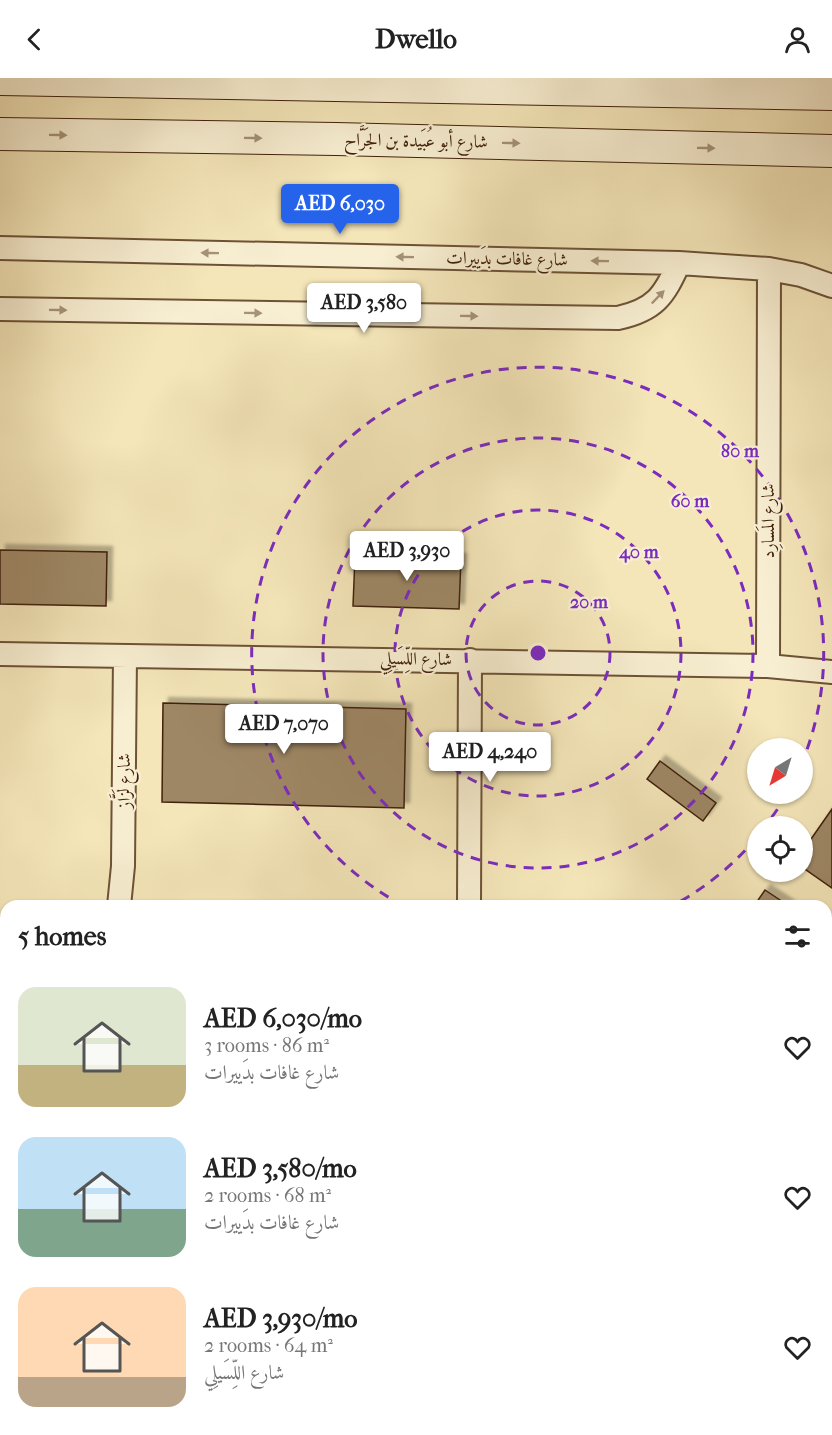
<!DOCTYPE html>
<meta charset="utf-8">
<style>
body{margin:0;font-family:"IM FELL French Canon",Amiri,serif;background:#f6f6f6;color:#222;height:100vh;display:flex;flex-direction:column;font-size:22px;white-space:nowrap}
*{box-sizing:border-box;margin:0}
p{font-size:20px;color:#767676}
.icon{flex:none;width:33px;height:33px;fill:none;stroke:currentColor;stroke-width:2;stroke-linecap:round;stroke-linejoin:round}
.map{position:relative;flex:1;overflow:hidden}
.side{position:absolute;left:0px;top:822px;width:832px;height:536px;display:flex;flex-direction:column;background:#fff;border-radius:18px 18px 0 0;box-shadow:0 2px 4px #0004}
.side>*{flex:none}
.needle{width:39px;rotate:218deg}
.controls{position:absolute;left:747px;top:660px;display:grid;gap:12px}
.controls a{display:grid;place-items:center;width:66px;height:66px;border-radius:50%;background:#fff;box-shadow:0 2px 4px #0004;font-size:30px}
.price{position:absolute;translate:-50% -51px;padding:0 14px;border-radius:6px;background:#fff;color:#222;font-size:20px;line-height:39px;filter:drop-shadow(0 2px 3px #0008)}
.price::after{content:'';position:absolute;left:50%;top:36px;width:18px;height:14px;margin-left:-9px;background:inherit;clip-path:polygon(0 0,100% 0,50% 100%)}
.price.selected{background:#2563eb;color:#fff}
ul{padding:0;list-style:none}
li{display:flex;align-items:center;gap:18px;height:150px;padding:0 18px}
li span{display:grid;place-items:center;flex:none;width:168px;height:120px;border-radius:18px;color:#555}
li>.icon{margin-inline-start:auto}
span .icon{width:72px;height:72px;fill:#fffc;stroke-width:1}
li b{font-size:26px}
h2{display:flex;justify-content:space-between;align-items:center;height:72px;padding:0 18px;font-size:26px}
header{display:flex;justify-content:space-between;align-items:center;height:78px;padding:0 18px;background:#fff;font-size:27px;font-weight:800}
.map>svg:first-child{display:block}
</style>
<header><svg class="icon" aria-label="back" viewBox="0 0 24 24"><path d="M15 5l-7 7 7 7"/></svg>Dwello<svg class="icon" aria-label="person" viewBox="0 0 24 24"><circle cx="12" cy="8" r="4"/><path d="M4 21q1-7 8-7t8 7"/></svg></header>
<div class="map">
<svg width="832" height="1357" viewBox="0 0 832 1357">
<defs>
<filter id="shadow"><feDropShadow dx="5.5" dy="-5.5" stdDeviation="1.5" flood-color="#0004"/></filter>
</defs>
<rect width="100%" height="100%" fill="#f4e6b9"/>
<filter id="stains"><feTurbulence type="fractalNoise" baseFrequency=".00333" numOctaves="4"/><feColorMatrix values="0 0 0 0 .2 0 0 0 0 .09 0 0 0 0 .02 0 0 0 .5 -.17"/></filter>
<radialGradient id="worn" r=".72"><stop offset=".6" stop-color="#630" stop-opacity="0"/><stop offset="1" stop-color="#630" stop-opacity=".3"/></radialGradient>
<path fill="#9e8765" stroke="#40200b" stroke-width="1.5" filter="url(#shadow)" d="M0,472L107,474L106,528L0,526Z
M355,478L461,481L459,531L353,528Z
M163,625L406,631L404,730L162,724Z
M660,683L716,725L703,743L647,701Z
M832,731V810L802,789V774Z
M765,812L789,828H754Z
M826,853L832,857V925L826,933Z
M832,1131V1151L826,1147V1139Z
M826,1270L832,1274V1357H813L805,1352H826Z
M228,1352H242L250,1357H224Z
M688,1352H789L797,1357H684Z"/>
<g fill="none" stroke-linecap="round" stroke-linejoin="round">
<defs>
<path id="minor" d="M0,170L679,185L769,191L801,197L832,208
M0,231L618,240C655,232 664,218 679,185
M0,576L768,588L832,594
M768,588L769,191
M119,828L123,788L125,578
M469,828L470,582
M0,1015L6,1007
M826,1034L832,1026
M0,1125L6,1129
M826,1195L832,1199
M325,1352L333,1357
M602,1357L605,1352"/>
<path id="secondary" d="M0,1L832,16
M0,56L336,61L832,73"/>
</defs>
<use href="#minor" stroke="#6d5236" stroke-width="26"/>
<use href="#secondary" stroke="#40200b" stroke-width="34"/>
<use href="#minor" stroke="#f8efd2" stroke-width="22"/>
<use href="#secondary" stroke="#f8efd2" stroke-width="32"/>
</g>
<defs><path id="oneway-solid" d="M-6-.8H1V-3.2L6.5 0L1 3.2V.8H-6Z" transform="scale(1.5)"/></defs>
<g fill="#a59278">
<use href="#oneway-solid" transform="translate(58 57) rotate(1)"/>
<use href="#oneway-solid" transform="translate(253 60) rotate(1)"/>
<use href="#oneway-solid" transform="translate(511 65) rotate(1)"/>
<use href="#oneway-solid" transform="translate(706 70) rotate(1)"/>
<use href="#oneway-solid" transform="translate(210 175) rotate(-179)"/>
<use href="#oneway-solid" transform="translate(405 179) rotate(-179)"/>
<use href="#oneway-solid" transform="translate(600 183) rotate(-179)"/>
<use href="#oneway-solid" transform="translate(658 219) rotate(-46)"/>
<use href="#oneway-solid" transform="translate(58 232) rotate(1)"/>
<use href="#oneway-solid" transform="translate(253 235) rotate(1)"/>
<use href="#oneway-solid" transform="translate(469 238) rotate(1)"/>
</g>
<g fill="none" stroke="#7b2cbf" stroke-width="3" stroke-dasharray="10 8">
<circle cx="538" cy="575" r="72"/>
<circle cx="538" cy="575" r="143"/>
<circle cx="538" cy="575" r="215"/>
<path d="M787 716A286 286 0 0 1 766 747M757 759A286 286 0 0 1 672 828M404 828A286 286 0 1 1 803 682"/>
</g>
<g text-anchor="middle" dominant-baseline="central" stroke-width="4.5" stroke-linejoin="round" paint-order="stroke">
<g font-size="18" fill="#40200b" stroke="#f8efd2">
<text transform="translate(416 63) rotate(1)">شارع أبو عُبَيدة بن الجَرَّاح</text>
<text transform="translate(507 181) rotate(1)">شارع غافات بدَييرات</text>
<text transform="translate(768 443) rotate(-90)">شارع المَسارِد</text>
<text transform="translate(416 581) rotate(1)">شارع اللِّسَيلِي</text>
<text transform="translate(124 703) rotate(-90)">شارع لَزَّاز</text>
</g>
</g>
<circle cx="538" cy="575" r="9" fill="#7b2cbf" stroke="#f8efd2" stroke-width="3"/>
<g font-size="18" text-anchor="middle" font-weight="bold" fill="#7b2cbf" stroke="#f8efd2" stroke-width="4.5" stroke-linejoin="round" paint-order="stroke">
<text x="740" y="379">80 m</text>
<text x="690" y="429">60 m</text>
<text x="639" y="480">40 m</text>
<text x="589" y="530">20 m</text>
</g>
<rect width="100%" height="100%" filter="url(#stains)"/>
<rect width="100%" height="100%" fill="url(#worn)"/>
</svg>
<div class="controls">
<a><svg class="needle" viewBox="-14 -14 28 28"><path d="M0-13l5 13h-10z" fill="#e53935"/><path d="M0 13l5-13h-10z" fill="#767676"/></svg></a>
<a><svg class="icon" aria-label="locate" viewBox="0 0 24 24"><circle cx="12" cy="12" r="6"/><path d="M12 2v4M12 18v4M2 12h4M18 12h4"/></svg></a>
</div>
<b class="price selected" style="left:340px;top:157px">AED 6,030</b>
<b class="price" style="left:364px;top:256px">AED 3,580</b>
<b class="price" style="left:407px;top:504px">AED 3,930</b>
<b class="price" style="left:284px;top:677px">AED 7,070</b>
<b class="price" style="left:490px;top:705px">AED 4,240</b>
<section class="side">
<h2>5 homes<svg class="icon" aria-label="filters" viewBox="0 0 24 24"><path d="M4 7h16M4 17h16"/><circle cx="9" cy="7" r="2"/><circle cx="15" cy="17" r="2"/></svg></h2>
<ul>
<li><span style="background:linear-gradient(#dfe7d0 65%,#c2b280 0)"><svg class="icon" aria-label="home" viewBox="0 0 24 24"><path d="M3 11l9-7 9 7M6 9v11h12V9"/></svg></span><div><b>AED 6,030/mo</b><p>3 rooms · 86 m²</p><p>شارع غافات بدَييرات</p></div><svg class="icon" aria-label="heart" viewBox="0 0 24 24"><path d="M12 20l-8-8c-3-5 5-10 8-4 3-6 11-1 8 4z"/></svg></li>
<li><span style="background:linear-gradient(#bfe0f5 60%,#7fa58c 0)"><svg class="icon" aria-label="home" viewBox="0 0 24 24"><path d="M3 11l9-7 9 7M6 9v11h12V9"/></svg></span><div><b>AED 3,580/mo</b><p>2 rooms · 68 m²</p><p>شارع غافات بدَييرات</p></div><svg class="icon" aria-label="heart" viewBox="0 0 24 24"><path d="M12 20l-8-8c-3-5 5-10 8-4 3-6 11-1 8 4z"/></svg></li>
<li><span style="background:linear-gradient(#ffd9b3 75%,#b9a48a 0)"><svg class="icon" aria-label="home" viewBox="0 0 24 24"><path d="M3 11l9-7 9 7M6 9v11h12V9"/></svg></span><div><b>AED 3,930/mo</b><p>2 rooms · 64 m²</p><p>شارع اللِّسَيلِي</p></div><svg class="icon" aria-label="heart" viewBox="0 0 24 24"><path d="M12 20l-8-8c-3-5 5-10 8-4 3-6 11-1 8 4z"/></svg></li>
</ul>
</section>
</div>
